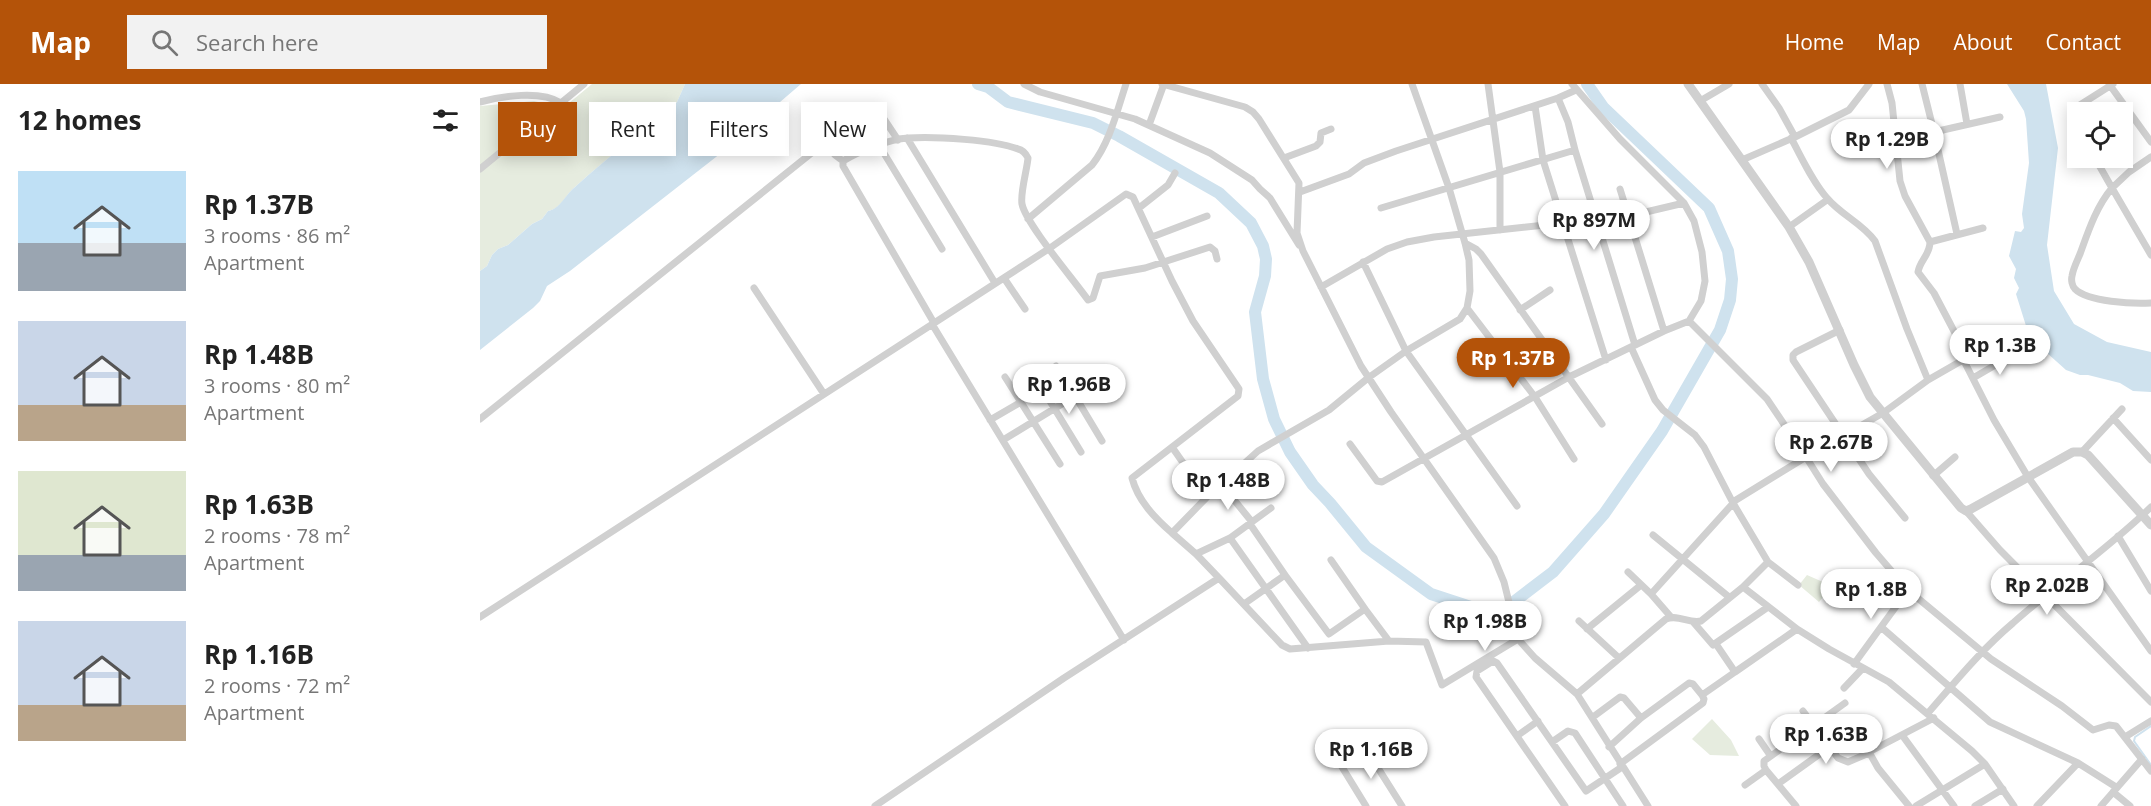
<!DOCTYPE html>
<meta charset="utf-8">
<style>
body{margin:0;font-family:"Open Sans",sans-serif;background:#f2f2f2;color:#222;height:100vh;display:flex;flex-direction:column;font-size:22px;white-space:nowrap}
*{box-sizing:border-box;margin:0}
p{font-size:20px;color:#767676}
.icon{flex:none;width:33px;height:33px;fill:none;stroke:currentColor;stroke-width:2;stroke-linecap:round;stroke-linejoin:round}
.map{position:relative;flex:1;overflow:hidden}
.sheet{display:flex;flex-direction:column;background:#fff;width:480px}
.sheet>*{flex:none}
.banner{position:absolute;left:18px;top:18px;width:570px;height:54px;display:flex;gap:12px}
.tools{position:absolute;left:1587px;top:18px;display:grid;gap:12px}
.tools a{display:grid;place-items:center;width:66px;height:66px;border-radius:0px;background:#fff;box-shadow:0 3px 15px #0003;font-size:30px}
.price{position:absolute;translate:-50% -51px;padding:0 14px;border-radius:21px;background:#fff;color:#222;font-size:20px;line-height:39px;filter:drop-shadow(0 2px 3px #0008)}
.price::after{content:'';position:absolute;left:50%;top:36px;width:18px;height:14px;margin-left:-9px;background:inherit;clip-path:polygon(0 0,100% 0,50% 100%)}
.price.on{background:#b45309;color:#fff}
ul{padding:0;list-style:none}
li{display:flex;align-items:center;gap:18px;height:150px;padding:0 18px}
li span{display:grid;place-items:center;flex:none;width:168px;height:120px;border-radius:0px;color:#555}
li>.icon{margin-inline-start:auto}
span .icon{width:72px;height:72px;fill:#fffc;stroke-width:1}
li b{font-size:26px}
h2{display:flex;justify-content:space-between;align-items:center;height:72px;padding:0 18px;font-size:26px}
.chip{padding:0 21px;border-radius:0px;background:#fff;box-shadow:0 3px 15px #0003;font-size:21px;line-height:54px}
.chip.on{background:#b45309;color:#fff}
header{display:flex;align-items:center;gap:36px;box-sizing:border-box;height:84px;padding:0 30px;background:#b45309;color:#fff}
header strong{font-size:28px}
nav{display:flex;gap:33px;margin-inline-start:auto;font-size:21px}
.search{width:420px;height:54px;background:#f2f2f2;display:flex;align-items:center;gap:15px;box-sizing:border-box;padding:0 21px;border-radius:0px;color:#767676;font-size:22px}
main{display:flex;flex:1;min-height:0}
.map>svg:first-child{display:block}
</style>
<header>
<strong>Map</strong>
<div class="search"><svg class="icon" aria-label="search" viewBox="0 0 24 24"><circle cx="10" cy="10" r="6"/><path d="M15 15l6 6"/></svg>Search here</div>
<nav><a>Home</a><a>Map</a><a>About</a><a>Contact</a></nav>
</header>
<main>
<section class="sheet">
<h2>12 homes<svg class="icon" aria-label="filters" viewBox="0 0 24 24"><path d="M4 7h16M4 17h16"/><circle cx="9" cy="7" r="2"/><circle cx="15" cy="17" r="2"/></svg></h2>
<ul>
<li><span style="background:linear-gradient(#bfe0f5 60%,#9aa5b1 0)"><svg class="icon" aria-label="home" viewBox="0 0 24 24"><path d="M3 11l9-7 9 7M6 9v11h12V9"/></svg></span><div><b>Rp 1.37B</b><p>3 rooms · 86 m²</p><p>Apartment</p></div></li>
<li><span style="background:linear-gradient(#c9d6e8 70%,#b9a48a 0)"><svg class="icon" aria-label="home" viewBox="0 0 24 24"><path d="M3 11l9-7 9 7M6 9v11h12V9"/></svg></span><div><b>Rp 1.48B</b><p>3 rooms · 80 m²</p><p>Apartment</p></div></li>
<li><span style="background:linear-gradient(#dfe7d0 70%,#9aa5b1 0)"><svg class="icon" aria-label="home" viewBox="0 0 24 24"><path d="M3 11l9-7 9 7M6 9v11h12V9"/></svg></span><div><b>Rp 1.63B</b><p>2 rooms · 78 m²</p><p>Apartment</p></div></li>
<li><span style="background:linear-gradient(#c9d6e8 70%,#b9a48a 0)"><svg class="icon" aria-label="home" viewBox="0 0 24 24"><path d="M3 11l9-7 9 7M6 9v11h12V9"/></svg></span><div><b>Rp 1.16B</b><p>2 rooms · 72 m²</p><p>Apartment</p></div></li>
</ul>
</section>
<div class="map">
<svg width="1671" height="722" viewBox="0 0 1671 722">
<rect width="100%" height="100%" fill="#fff"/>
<path fill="#e6ecdf" d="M112,0H205L197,18L191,25C159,51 125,75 95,103C85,111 81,125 68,127L62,135L52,140L28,161L18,165L12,171L7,182L0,187V22L54,17L83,24Z
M1327,491L1352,502L1339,518L1319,501Z
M1232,635L1251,656L1259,672L1230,671L1212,655Z"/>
<path fill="#cfe2ee" d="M205,0H321L236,73L90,187L67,202L60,217L53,224L0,266V187L7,182L12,171L18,165L28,161L52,140L62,135L68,127C80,125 85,111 95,103C124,76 159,50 191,25L197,18Z
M1527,0H1566L1578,64L1567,161L1574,207L1594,240L1627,258L1671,268V308L1653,307L1640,299L1608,291H1600L1586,286L1557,260L1547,245L1536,210L1539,204L1534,194L1536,185L1529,172L1535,147L1541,148L1544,144L1542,130L1549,79L1546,35L1544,27Z"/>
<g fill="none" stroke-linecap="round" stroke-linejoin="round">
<path stroke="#cfe2ee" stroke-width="2" d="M1671,642L1655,653L1654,657L1671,681"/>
<path stroke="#cfe2ee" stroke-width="12" d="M498,0L508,3L528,18L613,39L639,52L739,109L771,139L783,162L786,175L785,192L775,228L783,295L794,335L810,368L833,401L850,419L886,463L951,510L1009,529L1022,527L1073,488L1124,430L1182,347L1240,246L1250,216L1252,195L1248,167L1229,124L1123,23L1107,0"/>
<path stroke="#d0d0d0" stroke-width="7" d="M544,0L560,8L655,35L730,69L772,96L780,105L790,114L819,161
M682,0L765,23L773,28L779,35L819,99L817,149L823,167L881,282L911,328L1014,474L1024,498L1038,555L1055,574L1097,610L1168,722
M1008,0L1020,88V146
M1407,0L1412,19L1420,97L1425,112L1450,158C1450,171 1440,176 1438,188L1454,209L1475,249L1483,275L1514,336L1548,393L1671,567
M1442,0L1454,48L1520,33
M1480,0L1487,40
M1629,0L1671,58
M1220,17L1249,0
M0,18C22,12 61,6 81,19L104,0
M1055,22L1063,76L1126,276
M669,41L684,0
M1598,43L1592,33V26L1633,0
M1315,53L1369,26L1389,0
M427,54L515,199
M1311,54C1322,74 1332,97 1347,114C1361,131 1382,139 1395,157L1427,245L1448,296
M1417,59L1454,48L1477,150
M399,61L462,165
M1095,66L1155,261
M1671,73L1649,88L1632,104L1671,171
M804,74L836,62L840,58L841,49L851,45
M1615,74L1632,104C1616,123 1608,148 1600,170C1597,177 1593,185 1592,192C1591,196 1592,202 1595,205C1608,218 1653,220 1671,219
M1262,76L1315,53L1299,24L1282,0
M363,77L355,71L344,59L392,24L398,26L418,56
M0,85L81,19
M1140,105L1184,247
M820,108L869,90L884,79L916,67L1078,14L1096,6
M659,124L688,101L695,89
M901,124L1095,66L1088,38L1078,14
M548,135L612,81C630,58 637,27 646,0
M1309,143L1347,116
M672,153L727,132
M1450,158L1503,144
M985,159L996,165L1001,170L1122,340
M883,178L926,267L1037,422
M524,194L545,225
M841,203L907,165L927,158L954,153L1149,132L1204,119
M274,204L344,310
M987,224L1055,313L1094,375
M1040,226L1070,206
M454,239L363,82V77C379,67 410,55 428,54C454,52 515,56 538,65C543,66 546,70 548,74C547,86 540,109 542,120C546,140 594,196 608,216L613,214L620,192L665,184L730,163L735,167L737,175
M452,240L644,556
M1360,246L1316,268L1313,271V276L1389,390L1425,434
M1523,253L1448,296L1403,329L1326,373L1343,400L1396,469L1428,506L1511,575L1582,622L1613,646L1629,641L1636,642L1671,687
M1151,263L1175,316L1183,326L1215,351L1224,363L1253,419L1288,478
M525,293L580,380
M1493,294L1536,269
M557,296L601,368
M595,312L622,357
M1633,334L1671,376
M0,335L344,59
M510,336L541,318
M523,356L595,312L576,282
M870,360L897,397L902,398L1089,293L1184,247L1209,237L1221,217L1225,197L1222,168L1214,137L1204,119L1140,55L1092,0
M692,363L727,413
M1602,368L1642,325
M1453,392L1475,373
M742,401L772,438
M791,424L750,454L716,470L692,449L727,413L778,367L849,326L888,294L926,267L980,235L987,224L990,207L989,176L985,159L969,104L932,0
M1486,427L1520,466L1671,618
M770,440L805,491
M1173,451L1249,513
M1638,452L1671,507
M750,454L828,564
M851,476L885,525
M1148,488L1171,510
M739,494L802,561L810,565L909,557
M1318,501L1288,478L1263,503L1317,545L1349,565L1409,598L1492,667L1505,680L1534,722
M764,520L805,491L849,550L885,525L909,557L946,558L962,601L1038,555
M0,533L570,164L646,110L653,113L692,197L713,237L759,305L758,312L652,394C658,417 675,434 692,449
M1191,533L1171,510L1256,416L1326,373L1287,315L1209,237
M1099,537L1139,574
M1214,539L1233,561L1288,523
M1401,543L1510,638L1598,679L1636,703
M1107,545L1161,501
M1236,560L1255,588L1317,545
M1374,580L1428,506
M1364,604L1383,584
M1097,610L1186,535C1199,530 1209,540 1221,537L1263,503
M1323,627L1358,674L1368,678L1389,669
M1448,629C1475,598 1501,566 1533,539C1578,499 1628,465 1671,423
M1113,633L1140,613L1144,614L1161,634
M1301,640L1312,656
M1422,651L1474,722
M1037,652L1058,637
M1645,653L1671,637
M1279,655L1290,671
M881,657L922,722
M1072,658L1088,647L1095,649L1143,722
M1129,663L1161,634L1209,599L1213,600L1222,611L1255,588
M854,670L886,722
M1140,680L1223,619L1224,615L1222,611
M1298,700L1380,641
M1265,701L1286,686
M1633,708L1650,722
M395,722L584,594L739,494L716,470
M1085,722L996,593L997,587L1013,577L1017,579L1106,707L1142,683
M1316,722L1286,686L1284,682V677L1365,619
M1429,722L1398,684L1389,668L1454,634
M1436,722L1505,680
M1495,722L1523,705
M1557,722L1598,679
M1621,722L1662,675"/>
<path stroke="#d0d0d0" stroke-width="9" d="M1208,0L1309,143L1329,178L1374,281L1390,313L1481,424L1486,427L1491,425L1593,368H1602L1608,371L1671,441"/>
</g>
</svg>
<div class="tools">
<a><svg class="icon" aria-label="locate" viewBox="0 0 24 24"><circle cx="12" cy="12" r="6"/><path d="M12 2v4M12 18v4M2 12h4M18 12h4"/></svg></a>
</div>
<b class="price" style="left:1407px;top:86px">Rp 1.29B</b>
<b class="price" style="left:1114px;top:167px">Rp 897M</b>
<b class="price" style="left:1520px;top:292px">Rp 1.3B</b>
<b class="price on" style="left:1033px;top:305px">Rp 1.37B</b>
<b class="price" style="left:589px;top:331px">Rp 1.96B</b>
<b class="price" style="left:1351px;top:389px">Rp 2.67B</b>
<b class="price" style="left:748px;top:427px">Rp 1.48B</b>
<b class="price" style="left:1567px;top:532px">Rp 2.02B</b>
<b class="price" style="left:1391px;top:536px">Rp 1.8B</b>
<b class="price" style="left:1005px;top:568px">Rp 1.98B</b>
<b class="price" style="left:1346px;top:681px">Rp 1.63B</b>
<b class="price" style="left:891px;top:696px">Rp 1.16B</b>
<div class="banner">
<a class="chip on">Buy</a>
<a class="chip">Rent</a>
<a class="chip">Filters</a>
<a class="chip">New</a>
</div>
</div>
</main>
